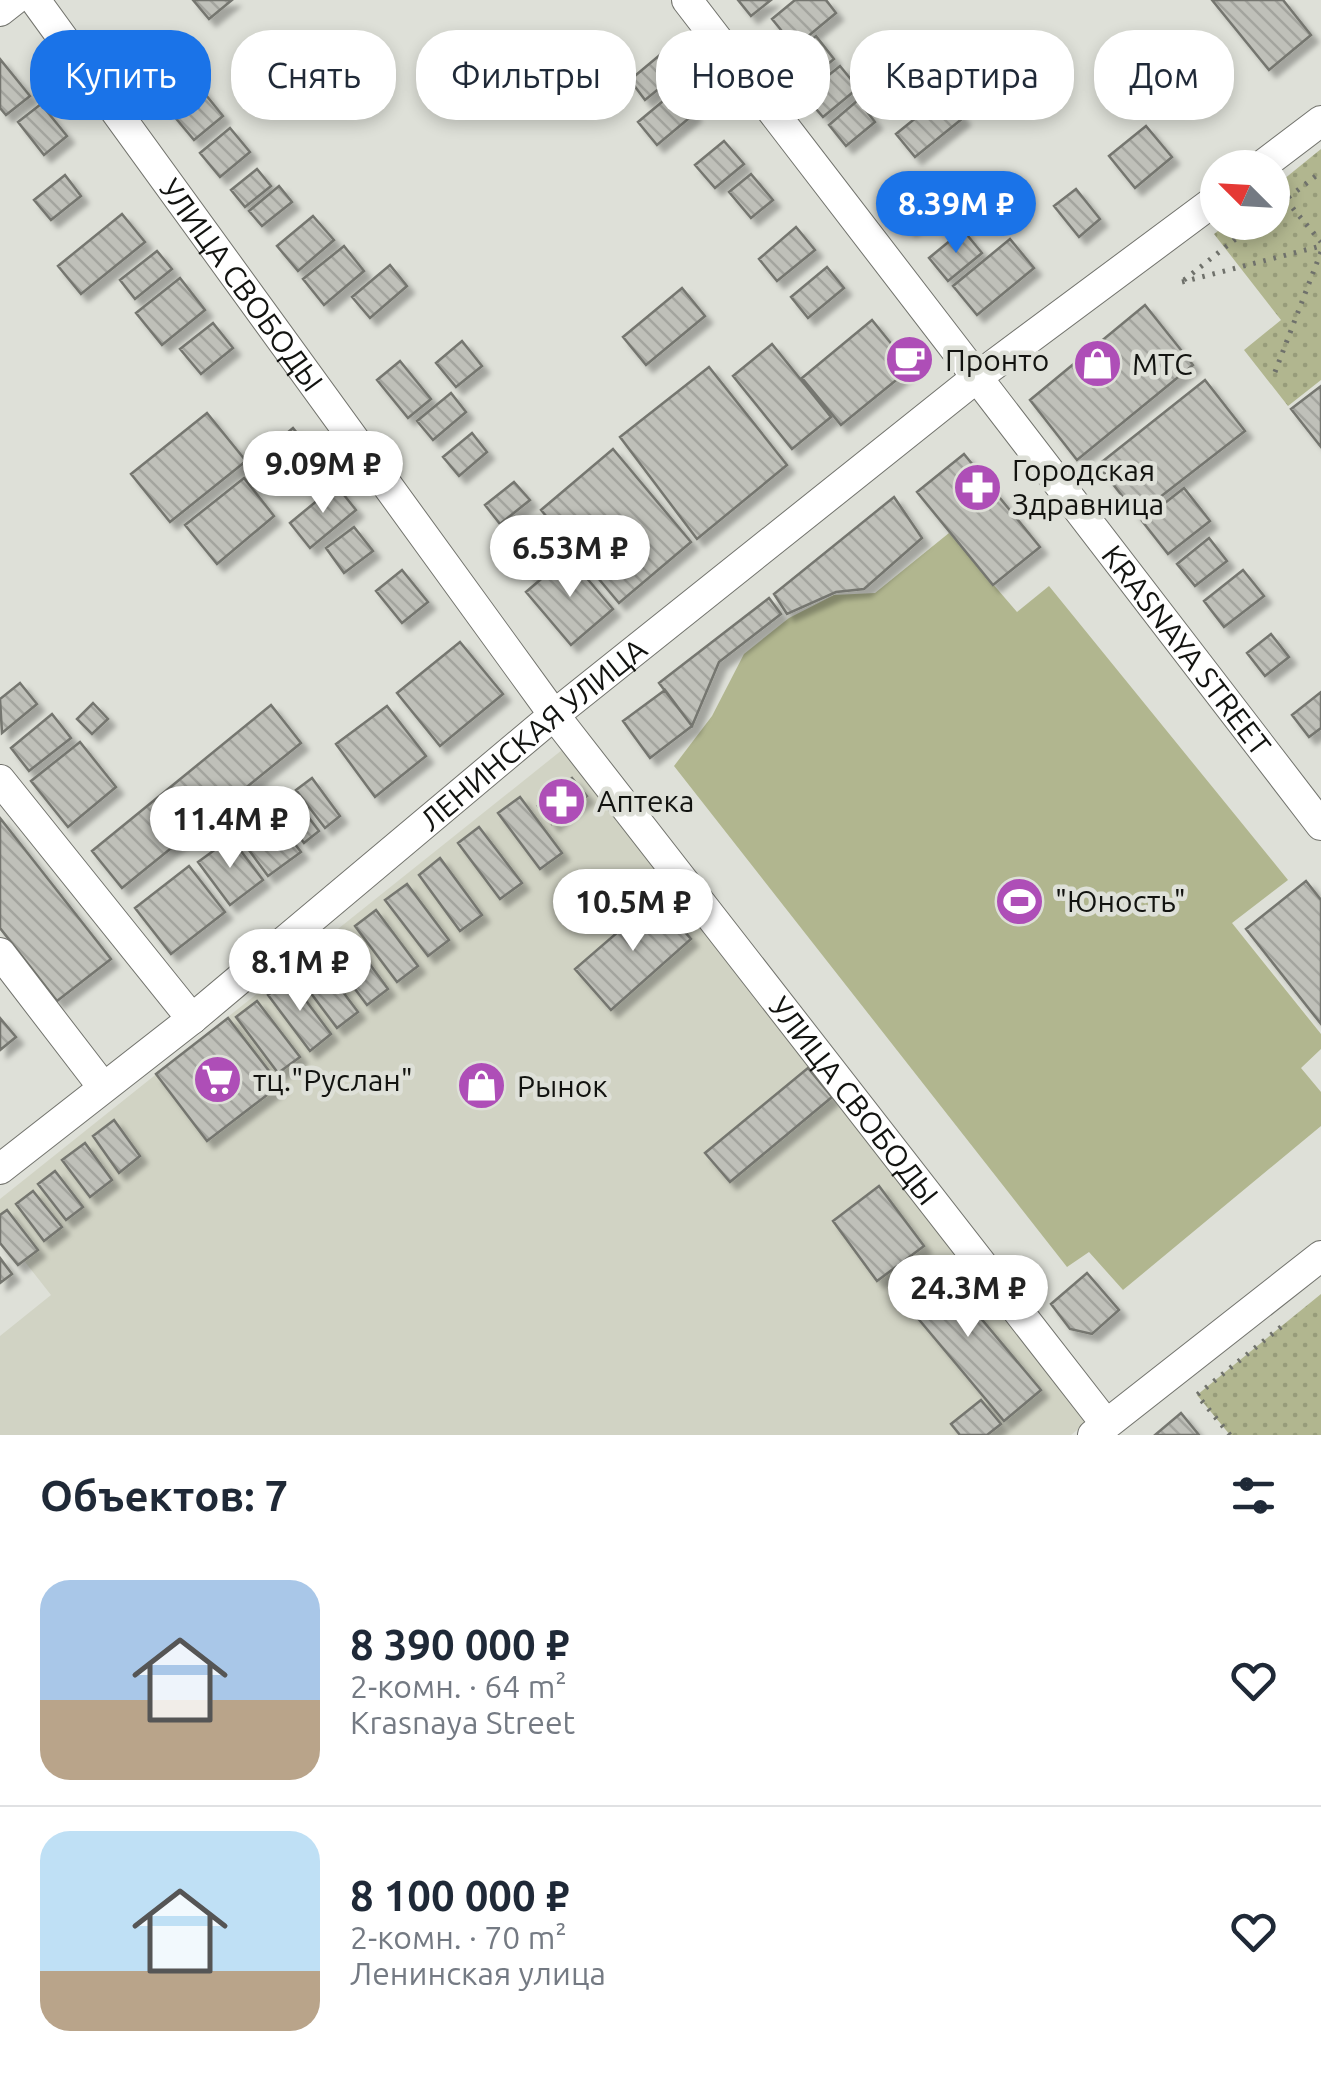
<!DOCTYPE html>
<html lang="ru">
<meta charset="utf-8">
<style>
body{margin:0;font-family:Ubuntu,sans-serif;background:#f2f2f3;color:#1f2937;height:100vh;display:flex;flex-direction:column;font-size:38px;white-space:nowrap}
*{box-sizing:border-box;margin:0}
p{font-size:32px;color:#747a83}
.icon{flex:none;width:55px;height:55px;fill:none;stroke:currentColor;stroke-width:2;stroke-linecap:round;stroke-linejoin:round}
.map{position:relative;height:1435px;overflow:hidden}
.sheet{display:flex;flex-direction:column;background:#fff;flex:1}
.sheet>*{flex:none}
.banner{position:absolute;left:30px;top:30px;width:1262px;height:90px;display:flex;gap:20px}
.needle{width:65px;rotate:294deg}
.buttons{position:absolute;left:1200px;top:150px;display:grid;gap:20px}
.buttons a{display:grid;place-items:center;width:90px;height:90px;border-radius:50%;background:#fff;box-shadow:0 5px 15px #0003;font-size:50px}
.price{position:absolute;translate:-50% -85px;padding:0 22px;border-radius:35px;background:#fff;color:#222;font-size:32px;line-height:65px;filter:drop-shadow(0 2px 5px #0008)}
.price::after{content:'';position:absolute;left:50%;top:60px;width:30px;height:22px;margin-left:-15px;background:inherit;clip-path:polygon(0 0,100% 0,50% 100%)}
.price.active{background:#1a73e8;color:#fff}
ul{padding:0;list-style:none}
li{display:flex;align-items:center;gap:30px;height:250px;padding:0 40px}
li+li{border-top:2px solid #e0e1e3}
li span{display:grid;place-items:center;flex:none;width:280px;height:200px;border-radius:30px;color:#555}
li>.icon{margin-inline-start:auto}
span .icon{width:120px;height:120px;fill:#fffc;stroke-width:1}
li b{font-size:42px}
h2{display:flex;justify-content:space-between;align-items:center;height:120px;padding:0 40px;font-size:42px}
.chip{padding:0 35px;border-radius:40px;background:#fff;box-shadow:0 5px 15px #0003;font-size:35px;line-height:90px}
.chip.active{background:#1a73e8;color:#fff}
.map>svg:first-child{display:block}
</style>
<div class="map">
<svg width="1321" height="1435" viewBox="0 0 1321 1435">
<defs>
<pattern id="park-dots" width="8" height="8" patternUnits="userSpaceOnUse" patternTransform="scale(2.5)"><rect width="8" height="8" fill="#b1b68f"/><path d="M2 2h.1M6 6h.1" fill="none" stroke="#979c7a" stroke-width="1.8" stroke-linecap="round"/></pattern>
<pattern id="building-back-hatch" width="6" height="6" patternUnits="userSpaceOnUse" patternTransform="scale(2.5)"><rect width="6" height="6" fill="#bfc0b9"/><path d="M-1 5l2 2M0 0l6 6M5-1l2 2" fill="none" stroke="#a3a49e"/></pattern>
<filter id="shadow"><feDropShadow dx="7" dy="7" stdDeviation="2.5" flood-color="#0004"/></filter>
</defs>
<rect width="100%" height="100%" fill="#dee0d8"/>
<path fill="#d1d3c4" d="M562,750L1086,1423L1071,1435H0V1336L51,1295L0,1230V1199Z"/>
<path fill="#b1b68f" d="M949,533L1017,612L1049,586L1288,880L1232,923L1321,1034V1049L1301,1068L1321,1092V1126L1123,1290L1089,1252L1067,1267L674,766L712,716L744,654L789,618L834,595L875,593Z"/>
<path fill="url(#park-dots)" d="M1321,149V380L1288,406L1244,350L1281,320L1214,234L1228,223L1272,222L1273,188Z
M1321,1294V1435H1230L1197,1395Z"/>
<path fill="url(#building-back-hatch)" stroke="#75766f" stroke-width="2.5" filter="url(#shadow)" d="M193,0H232L209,19Z
M738,0H771L751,16Z
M795,0H826L836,13L795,47L772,19Z
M1212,0H1283L1311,35L1269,70Z
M586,34L608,60L563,97L541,70Z
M816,36L834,59L802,85L784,62Z
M172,52L189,73L160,98L143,76Z
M661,54L677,74L645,100L630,80Z
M0,59L30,96L6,115L0,108Z
M840,66L858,88L823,117L804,95Z
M193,79L223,116L194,140L163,103Z
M675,91L694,114L657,145L638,122Z
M944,95L963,118L915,157L896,134Z
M858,100L875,122L846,146L829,125Z
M41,104L67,136L44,155L18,122Z
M1146,126L1172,157L1135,188L1109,156Z
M230,128L250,152L220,177L200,153Z
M724,141L744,164L715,188L695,165Z
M257,169L271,186L245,207L231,190Z
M751,174L773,200L751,218L729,192Z
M65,175L81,196L51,220L34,200Z
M907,176L934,209L909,229L882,196Z
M279,186L292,202L262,226L249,211Z
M1076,189L1100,219L1079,237L1054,206Z
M122,214L145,242L81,294L58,266Z
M313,216L334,240L298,271L277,246Z
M796,227L815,250L777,281L759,259Z
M963,230L982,253L948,281L929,258Z
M1010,239L1034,268L977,315L953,286Z
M344,246L364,271L324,305L303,279Z
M157,251L172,269L135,299L120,280Z
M390,265L407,286L370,318L352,297Z
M827,267L844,288L808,318L791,297Z
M180,278L205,310L162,345L136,313Z
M682,288L705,316L646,365L623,337Z
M1145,305L1193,365L1077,460L1030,400Z
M872,320L911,368L841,425L802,378Z
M213,323L233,348L201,374L180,349Z
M462,341L482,366L456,387L436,363Z
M772,344L831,417L792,449L733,376Z
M909,353L917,363L911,368L903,358Z
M400,361L431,399L408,418L377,380Z
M709,367L787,465L697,539L620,437Z
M1205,380L1245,431L1137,515L1098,465Z
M1321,386V447L1291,409Z
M451,393L466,412L433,440L417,421Z
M207,413L246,461L170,522L131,474Z
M293,428L310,449L275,478L258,457Z
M472,433L487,452L459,476L443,457Z
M613,449L691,542L619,603L541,510Z
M964,454L1040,547L993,585L917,492Z
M244,478L274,516L217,564L185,525Z
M514,482L530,500L500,524L485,505Z
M336,485L356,510L310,548L290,523Z
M1184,488L1210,521L1168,554L1142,521Z
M894,497L922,538L864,589L836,592L787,614L774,594Z
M526,525L555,559L532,578L504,543Z
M354,527L373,551L344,573L326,548Z
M1209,538L1227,561L1195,586L1177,564Z
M568,556L613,609L571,645L526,592Z
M402,570L428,602L402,623L376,591Z
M1243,570L1264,596L1224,627L1204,601Z
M769,598L781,614L719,662L692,726L659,683Z
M1271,634L1289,657L1265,676L1247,653Z
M460,642L503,694L440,746L397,693Z
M20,683L37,704L2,733L0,699Z
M665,690L692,726L650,758L623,721Z
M1321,692V728L1309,737L1292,715Z
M93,703L108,719L92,734L77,719Z
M271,705L301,743L122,888L92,851Z
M387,706L426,756L375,797L336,744Z
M52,714L71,738L29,771L11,748Z
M80,742L116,787L68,827L31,781Z
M312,778L340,816L325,828L296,790Z
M572,778L587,796L552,824L538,806Z
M291,794L319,831L304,843L276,805Z
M520,797L562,853L540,869L498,813Z
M268,809L301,852L268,876L237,834Z
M0,818L111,959L57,1001L0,928Z
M479,827L522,883L500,899L458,843Z
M231,838L263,880L230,905L198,862Z
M440,858L482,915L460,931L419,875Z
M189,866L225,912L171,954L135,908Z
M1306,881L1321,900V1024L1246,929Z
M407,884L449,940L428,956L385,900Z
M656,899L691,939L611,1010L575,969Z
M376,910L418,966L397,982L355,926Z
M347,933L388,989L367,1005L325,949Z
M316,956L358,1012L337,1028L295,972Z
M289,978L331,1034L310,1051L268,995Z
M257,1001L300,1057L278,1073L236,1017Z
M0,1018L16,1037L0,1050Z
M228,1018L280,1085L207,1141L156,1074Z
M808,1068L832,1097L730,1182L705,1153Z
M114,1120L140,1156L119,1173L93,1136Z
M85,1143L112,1180L90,1197L62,1160Z
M55,1171L83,1207L66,1220L38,1184Z
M879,1186L924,1246L877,1281L833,1221Z
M33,1191L62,1227L44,1241L16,1204Z
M7,1210L38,1250L18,1265L0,1243V1215Z
M0,1258L12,1274L0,1283Z
M932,1260L1041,1390L1004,1421L895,1291Z
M1087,1273L1119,1310L1092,1334L1070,1329L1051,1304Z
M981,1400L1001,1424L987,1435H960L951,1424Z
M1181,1413L1199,1435H1155Z"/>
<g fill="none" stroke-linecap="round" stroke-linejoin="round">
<defs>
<g id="minor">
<path id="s1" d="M35,0L554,715L1106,1424"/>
<path id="s2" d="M687,0L1321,825"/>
<path d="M0,11L14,0"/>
<path d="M1259,168L1321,121"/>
<path d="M0,780L192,1019"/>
<path d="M0,953L103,1087"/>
<path id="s3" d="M0,1169L192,1019L554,715L976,378L1218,198"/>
<path d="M1093,1435L1321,1256"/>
</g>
</defs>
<use href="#minor" stroke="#72736d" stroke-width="32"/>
<path stroke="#6f716b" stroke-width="5" stroke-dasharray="2.5 8" stroke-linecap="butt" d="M1286,200L1321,242
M1272,210L1321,172
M1184,280L1257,222
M1182,282L1321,246
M1275,372L1321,252
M1230,1435L1197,1395L1287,1322"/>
<use href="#minor" stroke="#fff" stroke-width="30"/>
</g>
<defs>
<symbol id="cafe-disc" viewBox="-11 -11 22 22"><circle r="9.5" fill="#ae4eb7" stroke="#dee0d8"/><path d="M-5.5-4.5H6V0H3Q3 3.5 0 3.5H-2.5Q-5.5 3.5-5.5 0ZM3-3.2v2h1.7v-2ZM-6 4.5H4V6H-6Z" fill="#fff"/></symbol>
<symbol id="shop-disc" viewBox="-11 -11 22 22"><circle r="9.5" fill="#ae4eb7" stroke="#dee0d8"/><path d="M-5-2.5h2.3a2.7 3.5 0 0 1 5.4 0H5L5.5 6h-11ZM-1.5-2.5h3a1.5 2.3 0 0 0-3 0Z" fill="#fff"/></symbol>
<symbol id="pharmacy-disc" viewBox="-11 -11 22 22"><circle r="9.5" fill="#ae4eb7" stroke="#dee0d8"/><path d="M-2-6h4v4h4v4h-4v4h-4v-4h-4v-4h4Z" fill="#fff"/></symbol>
<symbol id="stadium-disc" viewBox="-11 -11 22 22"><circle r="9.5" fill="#ae4eb7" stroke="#dee0d8"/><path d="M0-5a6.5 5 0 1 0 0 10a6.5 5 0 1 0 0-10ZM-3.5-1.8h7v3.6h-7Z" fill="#fff"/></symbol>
<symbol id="supermarket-disc" viewBox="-11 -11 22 22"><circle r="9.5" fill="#ae4eb7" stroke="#dee0d8"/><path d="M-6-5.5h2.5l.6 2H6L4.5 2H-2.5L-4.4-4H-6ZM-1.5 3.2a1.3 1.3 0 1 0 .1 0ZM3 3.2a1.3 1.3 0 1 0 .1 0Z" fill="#fff"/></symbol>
</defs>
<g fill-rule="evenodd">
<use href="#cafe-disc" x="882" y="332" width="55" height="55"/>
<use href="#shop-disc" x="1070" y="336" width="55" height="55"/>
<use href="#pharmacy-disc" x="950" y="460" width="55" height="55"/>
<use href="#pharmacy-disc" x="534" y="774" width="55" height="55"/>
<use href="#stadium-disc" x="992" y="874" width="55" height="55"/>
<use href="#supermarket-disc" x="190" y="1052" width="55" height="55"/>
<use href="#shop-disc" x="454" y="1058" width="55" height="55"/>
</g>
<g text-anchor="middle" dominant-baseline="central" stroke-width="9" stroke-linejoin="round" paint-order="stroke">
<g font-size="30" fill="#121310" stroke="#dee0d8">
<text stroke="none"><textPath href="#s1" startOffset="352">УЛИЦА СВОБОДЫ</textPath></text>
<text stroke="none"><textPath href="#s2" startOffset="820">KRASNAYA STREET</textPath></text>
<text stroke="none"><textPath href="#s3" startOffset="688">ЛЕНИНСКАЯ УЛИЦА</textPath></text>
<text stroke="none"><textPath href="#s1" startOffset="1372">УЛИЦА СВОБОДЫ</textPath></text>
</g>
<g font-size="30" fill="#121310" stroke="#dee0d8" text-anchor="start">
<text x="945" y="360">Пронто</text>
<text x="1132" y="364">МТС</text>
<text x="1012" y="470">Городская<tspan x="1012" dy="34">Здравница</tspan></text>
<text x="597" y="801">Аптека</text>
<text x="1055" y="901">"Юность"</text>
<text x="253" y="1080">тц."Руслан"</text>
<text x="517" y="1086">Рынок</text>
</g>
</g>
</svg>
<div class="buttons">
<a><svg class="needle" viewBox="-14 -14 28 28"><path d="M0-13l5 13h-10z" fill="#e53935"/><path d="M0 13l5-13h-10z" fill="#747a83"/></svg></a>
</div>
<b class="price active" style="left:956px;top:256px">8.39M ₽</b>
<b class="price" style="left:323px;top:516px">9.09M ₽</b>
<b class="price" style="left:570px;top:600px">6.53M ₽</b>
<b class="price" style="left:230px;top:871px">11.4M ₽</b>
<b class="price" style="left:633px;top:954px">10.5M ₽</b>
<b class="price" style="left:300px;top:1014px">8.1M ₽</b>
<b class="price" style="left:968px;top:1340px">24.3M ₽</b>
<div class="banner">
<a class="chip active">Купить</a>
<a class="chip">Снять</a>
<a class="chip">Фильтры</a>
<a class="chip">Новое</a>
<a class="chip">Квартира</a>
<a class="chip">Дом</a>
</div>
</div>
<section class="sheet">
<h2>Объектов: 7<svg class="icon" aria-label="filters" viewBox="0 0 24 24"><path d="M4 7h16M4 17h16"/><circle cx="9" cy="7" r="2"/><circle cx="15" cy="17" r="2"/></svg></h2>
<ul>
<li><span style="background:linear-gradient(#a9c7e8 60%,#b9a48a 0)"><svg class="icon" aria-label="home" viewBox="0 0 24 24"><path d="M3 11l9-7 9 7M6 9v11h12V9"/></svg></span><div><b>8 390 000 ₽</b><p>2-комн. · 64 m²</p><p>Krasnaya Street</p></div><svg class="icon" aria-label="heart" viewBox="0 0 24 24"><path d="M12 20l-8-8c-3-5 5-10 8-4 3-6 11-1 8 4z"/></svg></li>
<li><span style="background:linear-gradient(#bfe0f5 70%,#b9a48a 0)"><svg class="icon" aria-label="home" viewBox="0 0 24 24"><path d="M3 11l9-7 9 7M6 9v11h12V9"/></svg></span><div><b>8 100 000 ₽</b><p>2-комн. · 70 m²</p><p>Ленинская улица</p></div><svg class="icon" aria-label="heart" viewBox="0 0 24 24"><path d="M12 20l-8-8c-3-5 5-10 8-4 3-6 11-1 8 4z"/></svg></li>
</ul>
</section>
